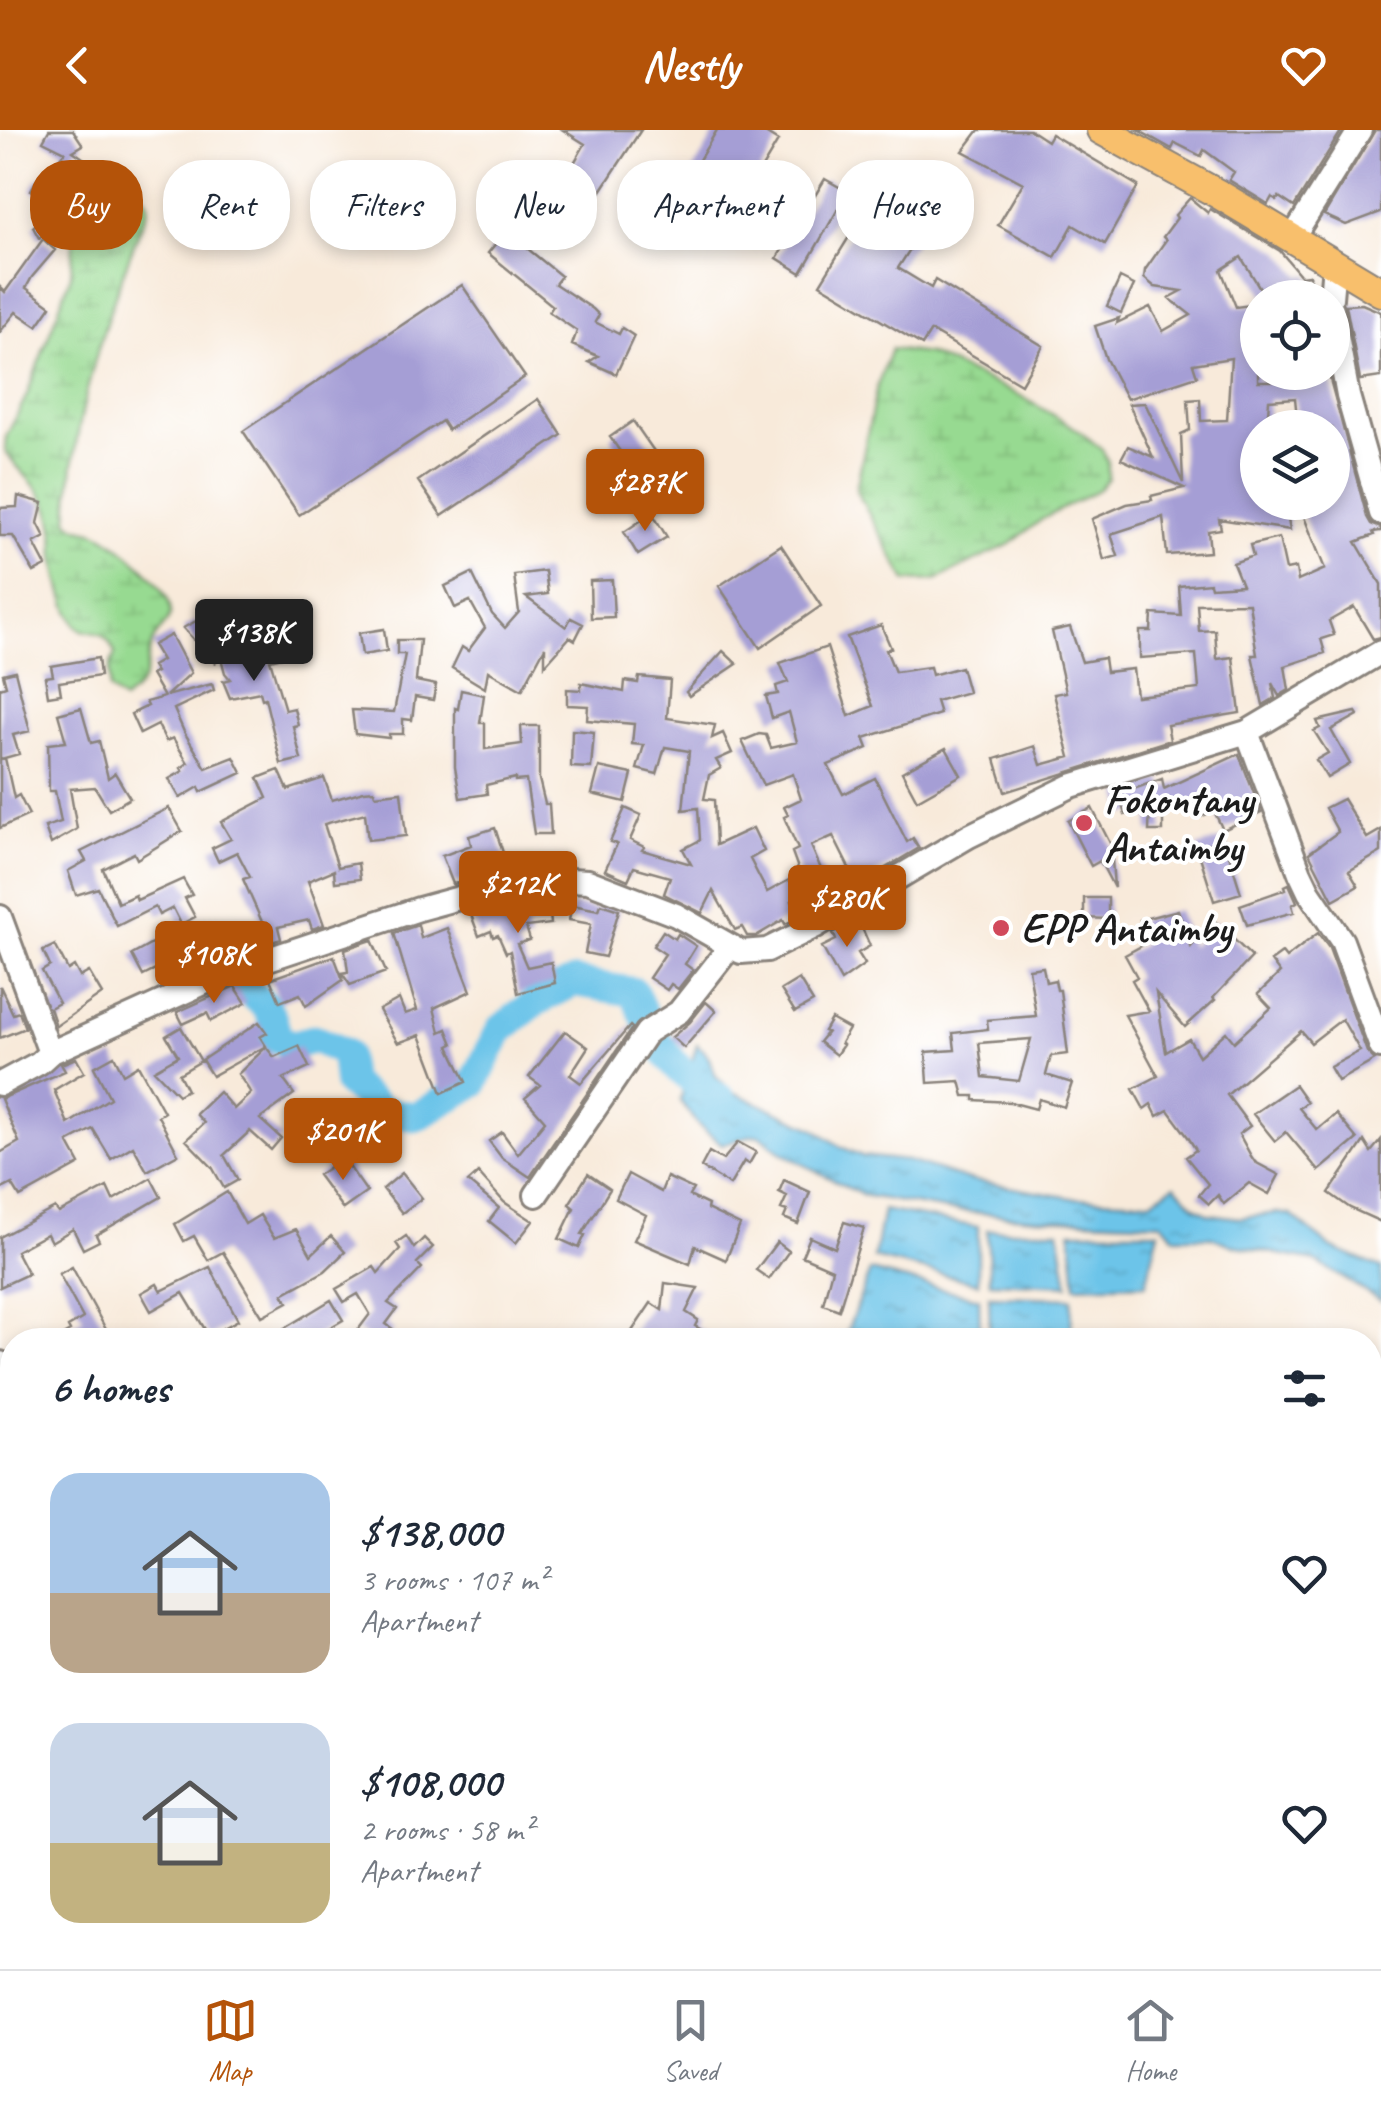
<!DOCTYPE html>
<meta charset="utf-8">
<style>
body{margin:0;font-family:Caveat,sans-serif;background:#f6f6f7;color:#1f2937;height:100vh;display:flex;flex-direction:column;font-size:38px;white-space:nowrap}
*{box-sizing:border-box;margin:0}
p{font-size:32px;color:#747a83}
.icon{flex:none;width:55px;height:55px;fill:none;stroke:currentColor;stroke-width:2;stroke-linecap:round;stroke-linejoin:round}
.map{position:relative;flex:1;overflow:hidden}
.panel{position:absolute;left:0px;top:1198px;width:1382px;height:642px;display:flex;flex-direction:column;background:#fff;border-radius:40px 40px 0 0;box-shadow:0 5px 15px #0003}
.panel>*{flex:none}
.hud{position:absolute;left:30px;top:30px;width:1322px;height:90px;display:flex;gap:20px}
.fabs{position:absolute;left:1240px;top:150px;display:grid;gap:20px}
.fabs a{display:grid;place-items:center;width:110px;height:110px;border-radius:50%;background:#fff;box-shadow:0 5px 15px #0003;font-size:50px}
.price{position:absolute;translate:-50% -85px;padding:0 22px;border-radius:10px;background:#b45309;color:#fff;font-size:32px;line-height:65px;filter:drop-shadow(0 2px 5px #0008)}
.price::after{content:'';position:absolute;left:50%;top:60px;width:30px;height:22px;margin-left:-15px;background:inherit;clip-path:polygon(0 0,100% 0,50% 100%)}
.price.current{background:#222;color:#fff}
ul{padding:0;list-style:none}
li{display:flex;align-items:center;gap:30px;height:250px;padding:0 50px}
li span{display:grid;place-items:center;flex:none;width:280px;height:200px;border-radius:30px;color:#555}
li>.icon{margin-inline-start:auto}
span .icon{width:120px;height:120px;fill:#fffc;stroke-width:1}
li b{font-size:42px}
h2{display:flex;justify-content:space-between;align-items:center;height:120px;padding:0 50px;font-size:42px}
.chip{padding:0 35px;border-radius:40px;background:#fff;box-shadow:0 5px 15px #0003;font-size:35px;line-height:90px}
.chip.current{background:#b45309;color:#fff}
header{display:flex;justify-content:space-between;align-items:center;height:130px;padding:0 50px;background:#b45309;color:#fff;font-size:45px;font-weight:700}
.tab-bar{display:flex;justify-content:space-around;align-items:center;height:140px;border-top:2px solid #e0e1e3;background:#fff;font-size:28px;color:#747a83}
.tab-bar a{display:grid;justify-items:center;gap:5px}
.tab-bar .current{color:#b45309}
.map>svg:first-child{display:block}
</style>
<header><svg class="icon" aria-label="back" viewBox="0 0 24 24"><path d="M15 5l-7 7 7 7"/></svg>Nestly<svg class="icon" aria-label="heart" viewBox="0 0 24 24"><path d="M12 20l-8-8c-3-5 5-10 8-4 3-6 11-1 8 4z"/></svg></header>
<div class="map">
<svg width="1381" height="1839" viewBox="0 0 1381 1839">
<defs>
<pattern id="wetland-marsh" width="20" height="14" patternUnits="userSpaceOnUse" patternTransform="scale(2.5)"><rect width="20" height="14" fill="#97da91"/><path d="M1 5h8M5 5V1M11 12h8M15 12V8" fill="none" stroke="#82ba7c"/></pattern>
<pattern id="water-ripples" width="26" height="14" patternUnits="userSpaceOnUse" patternTransform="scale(2.5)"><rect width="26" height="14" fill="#6cc4e9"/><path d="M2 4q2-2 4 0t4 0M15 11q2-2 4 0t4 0" fill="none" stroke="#5da8c7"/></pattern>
</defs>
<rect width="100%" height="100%" fill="#fff"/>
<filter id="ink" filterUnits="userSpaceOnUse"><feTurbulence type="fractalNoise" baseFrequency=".01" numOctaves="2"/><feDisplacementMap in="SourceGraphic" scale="20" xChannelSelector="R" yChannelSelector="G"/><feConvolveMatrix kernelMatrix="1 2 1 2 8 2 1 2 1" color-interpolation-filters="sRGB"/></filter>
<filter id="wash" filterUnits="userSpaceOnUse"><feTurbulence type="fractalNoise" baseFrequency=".0048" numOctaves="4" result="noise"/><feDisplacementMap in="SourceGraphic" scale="40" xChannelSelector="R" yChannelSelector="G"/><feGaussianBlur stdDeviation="2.25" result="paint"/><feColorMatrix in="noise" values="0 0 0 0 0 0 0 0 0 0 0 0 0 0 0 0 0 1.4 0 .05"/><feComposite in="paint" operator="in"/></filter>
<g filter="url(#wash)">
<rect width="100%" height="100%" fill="#f8eada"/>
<path fill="url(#wetland-marsh)" stroke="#5a7b56" stroke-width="2.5" d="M96,28L134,55L148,72V79C107,180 73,281 68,390C76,400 85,398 96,402C117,411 177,461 170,486C167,496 157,501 153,511C140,543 155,546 123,571L109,560L110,537L115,524C101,488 84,514 72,488C64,471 58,446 55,428C54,413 56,397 50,382C41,356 19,343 5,320L6,307L27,265L71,145L74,101Z
M891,219L928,224L1019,265L1072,296L1102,319L1108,332V348L1099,359L1041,390L1010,414L936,450L906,451L856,360L877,256Z"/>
<path fill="url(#water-ripples)" stroke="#447082" stroke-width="2.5" d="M697,914L708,926L716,946L731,961L814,998L841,1017L862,1026L908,1031L969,1050L1072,1068L1151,1071L1175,1055L1196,1077L1209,1084L1239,1088L1277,1083L1291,1085L1330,1117L1381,1138V1171L1315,1131L1232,1115L1211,1107H1175L1163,1093L1035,1088L947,1080L862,1065L784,1024L761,1006L753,1005L722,1014L699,996L680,971Z
M883,1080L978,1097V1153L874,1128Z
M1059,1100L1068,1155L990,1152L987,1100Z
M1071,1101H1159L1146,1154L1076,1156Z
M870,1141L979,1168L980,1198H964V1210H844Z
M989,1166L1072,1168L1071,1203L990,1207Z
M1381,1258V1371L1370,1374V1261Z
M12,1561V1687L0,1694V1567Z"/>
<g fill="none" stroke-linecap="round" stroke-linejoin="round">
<path stroke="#6cc4e9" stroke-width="30" d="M240,857C261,869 275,881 276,907L292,915L315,909L345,923L348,953L383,981L416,987L474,953L500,900L534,873L574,852L634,862C654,912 673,943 721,969"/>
</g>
<g id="blocks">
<path fill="#a59ed5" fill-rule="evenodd" d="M49,0H73L83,15L73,21L86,30L77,42L81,45L40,65L31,60L37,49L40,50L65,22L43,11Z
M563,0H641L599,64L567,45L585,14Z
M717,0H760L778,11L754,51L763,56L743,90L726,80L718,94L696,81L704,67L684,55Z
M979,0H1030L1047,11L1051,4L1138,56L1105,114L1073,95L1055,127L998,95L1023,53L963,21Z
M1138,0H1342L1294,77L1279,67L1277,70L1272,67L1268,74L1229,50L1234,42L1204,20L1201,26L1175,13L1172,19Z
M1375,0H1381V82L1346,95L1324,85Z
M825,49L848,62L801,143L777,128Z
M79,51L62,90L39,108L33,97Z
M873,68L923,99L898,138L931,158L935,150L1043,216L1021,254L931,201L922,215L820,154Z
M1190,68L1208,83L1210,79L1280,121L1301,146L1309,145L1314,168H1266L1241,127L1221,140L1236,177L1258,174V251H1283V242H1328L1367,387L1371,394L1381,398V401L1373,402L1374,405L1356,412L1381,454V507L1373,509L1354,477L1329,491L1334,505L1321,509L1325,523L1285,536L1289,560L1279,566L1272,553L1275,568L1263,575L1252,525H1257L1249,473L1197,474L1199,501L1215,500L1217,529L1233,527L1240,583L1167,595L1170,610L1005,662L995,629L1035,616L1041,635L1070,627L1054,564L1066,562L1052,501L1070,497L1082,532L1104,528L1106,542L1133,539L1136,566L1199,559L1196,524L1140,528V501H1151L1152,484L1181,486L1179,456L1210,453L1211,457L1242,455L1233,433L1253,426L1250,415L1279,408L1286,440L1296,438L1298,451L1325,439L1298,372H1332V298H1298L1295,268L1269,270L1267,298H1258V372H1285L1290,400L1219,389L1221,399L1208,401L1210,422L1167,425L1163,387L1111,404L1118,426L1104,430L1092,389L1127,374L1152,370L1151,366L1184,358L1121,329L1128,316L1153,327L1129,274L1145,273L1183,353L1181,304L1190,300L1188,270L1200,269L1201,291L1227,290L1231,228L1193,234L1197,246L1127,269L1106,229L1095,196L1119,188L1117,193L1150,177L1163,201L1191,185L1169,168L1182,161L1155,157L1144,148L1145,140L1166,110L1163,107L1177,88L1175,85Z
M506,101L561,146L555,154L593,179L599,185L595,192L619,204L622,198L634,206L616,244L589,232L598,226L572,215L577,201L549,182L553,176L488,123Z
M43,109L55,120L32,147L26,158L51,176L37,196L16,182L0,202V157L5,162Z
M1120,148L1134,155L1121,183L1107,176Z
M462,155L525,247L448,300L442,291L299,385L243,301Z
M1362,174L1381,182V247L1360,250L1346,175Z
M538,269L562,305L442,386L418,351Z
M633,291L672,347L649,363L610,307Z
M18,366L43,373L38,393L45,407L34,413L46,436L34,442L13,406H0V378L17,377Z
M652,383L667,407L638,425L624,402Z
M781,415L821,476L760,518L719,456Z
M545,441L548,464L526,467L566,497L571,488L583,494L575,510L570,507L545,535V517L522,560L488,541L485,558L452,538L462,517L468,521L485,498L470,471L455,478L445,456L472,443L492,484L505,498L519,482L514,445Z
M612,450L614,487L591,488L590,451Z
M196,491L204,502L210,497L235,524L261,519L260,515L277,510L282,527L270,530L285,580L294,578L298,595L293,596L301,629L281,634L265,568L262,569L260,562L230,568L223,551L230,549L225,543L221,528L215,533L183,498Z
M881,495L891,518L886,520L895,542L930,537L932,545L961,537L968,562L936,571L940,584L864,608L868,618L828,635L843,664L875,648L907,712L913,708L919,718L840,765L831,747L849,738L833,706L811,716L828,755L792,771L799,788L785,794L783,790L756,806H747L742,797L735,800L713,761L702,783L664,764L670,747L634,737L628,750L605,740L617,714L610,712L625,678L641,685L630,710L644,717L642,720L691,734L683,719L700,710L698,678L683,680L689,621L665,617L657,644L637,639L644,615L632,614L634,594L587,590L588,576L567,575V559L581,560V553L624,562L625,551L638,553L639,547L670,550L667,588L715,595L712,608L723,603L732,623L716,630L721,638L709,645L704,669L714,670L716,715L753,698L764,721L750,729L767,762L800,744L792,722L798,719L784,687L788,685L784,677L801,669L793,644L763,655L742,611L759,604L766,605L771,618L797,612L789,582L772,588L766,566L778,564L776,556L788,552L780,533L827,517L849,586L873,576L847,507Z
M384,499L387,521L362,525L359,503Z
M171,505L191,543L166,566L212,554L214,560L174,579L184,602L206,638L234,627L242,643L201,662L199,657L180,668L169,649L183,641L181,638L188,633L173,608L166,611L158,595L140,604L131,584L148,576L146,572L164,567L151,545L156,542L152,536L162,530L153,515Z
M397,510H420L416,551L436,555L433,570L415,567L412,590L403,589V604H389V608L355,604L352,580L394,582L405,524H397Z
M723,521L737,534L689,566L686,562Z
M98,528L100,546L59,552L61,564L48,566L45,547L53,546L51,536Z
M15,541L30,601L13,605L19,624L1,629L5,628L14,668L19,665L29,685L0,698V558L6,556L3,544Z
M461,560L484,565L480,593H485V619L522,614L521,596H539V649L545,674H549L551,704H534L526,650L515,651V648L486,655L487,664L460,668L455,637V578L458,579Z
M81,578L91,613L99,611L108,648L115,643L130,668L109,680L95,657L70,659L77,699L51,714L45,697L61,692L55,661H49L48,614L66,612L58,584Z
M1356,582L1358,585L1331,600L1350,634L1327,648L1316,630L1328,623L1314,601L1320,598L1317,591Z
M572,600L594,602L591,638L571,637Z
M946,618L961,645L917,670L902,642Z
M1239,624L1261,682L1223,700L1214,681L1200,687L1196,678L1163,682V701H1149L1150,678L1125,685L1119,664L1162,649L1164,659Z
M599,637L632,644L625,672L592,664Z
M279,640L288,660L324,648L332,670L364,661L374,660L375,665L401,662L406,706L368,710L365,683L324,694L338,737L358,733L360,749L335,752L334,740L308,751L324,795L312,799L309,790L278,797L281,809L253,818L249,805L266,801L243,749L250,747L237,722L218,731L212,718L231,709L221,692L267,668L258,648Z
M1343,669L1367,708L1381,700V722L1349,741L1358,756L1333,770L1309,723L1338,702L1325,678Z
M169,678L182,701L137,729L134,723L103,739L118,773L135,765L137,770L183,749L192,765L185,768L195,787L181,794L173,778L159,785L155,777L117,796L98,758L76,765L68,741L86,731L81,722Z
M1092,678L1111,715L1114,758L1100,731L1091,736L1068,691Z
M495,698L509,741L453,754L442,726L471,715L469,706Z
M1224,709L1241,763L1214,771L1197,717Z
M1289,754L1297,772L1292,775L1294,782L1247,795L1240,775L1286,759L1285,756Z
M548,765L551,794L526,797L530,810L517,814L527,837L551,832L555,853L518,863L510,821L506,823L498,805L493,807L491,801L479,806L470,782L488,776Z
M1084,768H1108V789L1084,788Z
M601,774L619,780L605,827L585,823L591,794L569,790L572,775L599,780Z
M1178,780L1191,817L1215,791L1252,827L1213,868L1215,870L1185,897L1156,863L1166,922L1189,909L1199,926L1226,902L1234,912L1271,878L1258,864L1280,843L1271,831L1282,823L1286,828L1318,803L1329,818L1367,922L1375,930L1338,951L1330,937L1360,921L1342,889L1311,913L1301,901L1227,965L1250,996L1239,1004L1251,1026L1255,1032L1279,1045L1269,1064L1249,1053L1224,1074L1218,1065L1209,1074L1199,1065L1208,1054L1186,1027L1196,1020L1188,1007L1168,980L1157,986L1151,974L1144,979L1133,959L1158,946L1125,885L1149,881L1132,850L1137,847L1125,825L1143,815L1140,790Z
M858,789L870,816L858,823L865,834L841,851L822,817L836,810L833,803Z
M418,795L421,808L447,798L471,861L434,878L440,902L447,899L453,914L449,916L466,952L442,963L420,905L398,913L379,880L399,869L405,884L417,880L394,803Z
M663,801L675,809L678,804L696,816L685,834L693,840L678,859L671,854L667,860L649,848L665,824L653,816Z
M159,810L171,832L143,846L132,825Z
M372,810L386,842L350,855L342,843L348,842L345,819Z
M55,815L68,840L74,836L80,847L89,842L102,864L56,896L50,878L59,873L42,841L50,836L43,821Z
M334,826L343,850L306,876L300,864L280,872L270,849Z
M1043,837L1046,852L1055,850L1057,860H1060L1068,924L1051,926L1046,945L1072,953L1064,977L1039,969L1036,979L1010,972L974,970V966H964L960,951L928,953L926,922L955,920L953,903L988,899L987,890L1036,886L1029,839ZM1031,909L1019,951L983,947L979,913Z
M799,849L813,872L795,882L781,860Z
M0,856L13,884L19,882L25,898L0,908Z
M235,856L246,873L211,891L207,883L183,894L177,882Z
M706,872L716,881L684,918L672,907L690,892Z
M831,889L849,899L841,913L843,915L836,925L819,912L827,902L824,901Z
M259,892L267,903L260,907L266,916L212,946L202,930Z
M630,896L632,898L530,1047L502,1028L489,1011L502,1002L518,1024L545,991L525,968L540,955L529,947L565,901L588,917L570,945L581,953Z
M181,897L201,931L179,944L187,960L178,965L154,940L178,926L166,906Z
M299,916L309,937L283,949L294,964L260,989L281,1008L271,1020L250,1001L224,1025L238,1050L224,1058L212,1037L186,1010L204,993L196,984L219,962L234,979L251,963L238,944L266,917L274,927Z
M114,926L123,944L138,935L164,982L158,986L178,1024L147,1041L133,1016L111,1029L93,999L68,1012L80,1034L20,1067L12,1054L0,1060V1023L19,1012L1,969L65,941L61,934L76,928L84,942L54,960L68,994L110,968L94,937Z
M1295,955L1307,972L1299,978L1317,1000L1336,984L1357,1009L1319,1041L1286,1002L1275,1011L1253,984Z
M1381,1010V1092L1350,1078L1329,1063L1364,1011L1371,1022Z
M738,1012L756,1022L749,1034L744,1031L730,1055L701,1037L709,1022L723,1030Z
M343,1028L367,1062L343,1079L318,1045Z
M402,1043L422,1068L402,1083L383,1059Z
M478,1043L504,1072L533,1091L516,1113L489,1091L499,1078L468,1052Z
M588,1044L610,1059L582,1104L585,1105L579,1118L559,1109L574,1078L569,1074Z
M628,1044L661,1062L667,1047L693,1059L689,1066L708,1075L707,1079L740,1095L726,1130L695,1116L690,1134L634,1110L646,1085L616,1069Z
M151,1048L161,1067L96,1105L99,1111L83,1119L73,1099L51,1112L47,1104L16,1121L28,1144L0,1157V1107L55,1078L59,1083L107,1057L113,1070Z
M784,1050L810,1062L798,1094L784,1088L787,1081L781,1079L787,1066L779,1062Z
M227,1062L245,1094L260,1085L274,1108L296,1099L311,1125L331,1106L345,1122L325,1141L283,1164L288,1172L262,1186L223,1122L208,1130L194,1106L184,1111L175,1094Z
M844,1092L864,1098L839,1180L823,1174L832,1139L802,1126L810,1107L835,1118Z
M406,1106L414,1118L424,1108L433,1117L417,1133L422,1138L388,1173L397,1179L386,1194L394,1200L386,1210H371L358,1200L370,1184L358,1164L344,1172L336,1159L374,1137L378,1143L400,1119L396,1113Z
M777,1112L789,1121L769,1149L756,1140Z
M72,1137L109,1205L101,1210H54L70,1201L68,1197L83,1188L59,1144Z
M210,1137L238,1190L209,1206L183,1163L151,1181L141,1163L157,1154L161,1161Z
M665,1153L698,1158L686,1182L698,1190L695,1196L719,1210H626L651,1173L662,1180Z
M331,1170L343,1190L315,1206L317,1210H265Z
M12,1275V1330L0,1336V1282Z
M12,1404V1517L0,1496V1410Z"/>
</g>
</g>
<g filter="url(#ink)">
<use href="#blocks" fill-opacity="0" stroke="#8a837b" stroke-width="2.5"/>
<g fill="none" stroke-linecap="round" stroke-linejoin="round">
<defs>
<path id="minor" d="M1293,107L1360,0
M1331,168L1334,134
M1332,179L1348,266L1381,383
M1247,602L1300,743L1309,762L1342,811L1381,917
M0,787L50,923L39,933L0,954
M50,923L226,843L419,779L485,761L552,749L588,751L676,785L741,822L767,820L816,796L969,706L1071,656L1247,602L1381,522
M536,1065L647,902L679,882L730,817
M0,1233L12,1255
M1370,1456L1381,1455
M1370,1626L1381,1632
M1370,1816L1379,1839
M354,1839L357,1828
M1073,1839L1080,1828"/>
<path id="major" d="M1101,0L1220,65L1381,162"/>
</defs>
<use href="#minor" stroke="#8a837b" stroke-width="28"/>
<use href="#major" stroke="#8a837b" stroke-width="32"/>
<use href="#minor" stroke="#fff" stroke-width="22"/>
<use href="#major" stroke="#f8bf6c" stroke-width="28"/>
</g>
</g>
<g fill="#d1495b" stroke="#fff" stroke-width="4">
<circle cx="1084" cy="693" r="10"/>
<circle cx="1001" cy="798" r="10"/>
</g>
<g text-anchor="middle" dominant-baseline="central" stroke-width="8" stroke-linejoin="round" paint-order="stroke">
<g font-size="42" font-weight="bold" fill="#1c1c1c" stroke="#fff" text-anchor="start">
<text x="1104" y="669">Fokontany<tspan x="1104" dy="48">Antaimby</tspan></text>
<text x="1021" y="798">EPP Antaimby</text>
</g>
</g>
</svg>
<div class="fabs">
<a><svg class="icon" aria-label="locate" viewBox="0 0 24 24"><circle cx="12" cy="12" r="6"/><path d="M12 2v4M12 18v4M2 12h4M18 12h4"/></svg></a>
<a><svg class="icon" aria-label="layers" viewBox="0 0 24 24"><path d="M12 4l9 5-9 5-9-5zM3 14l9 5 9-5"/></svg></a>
</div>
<b class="price" style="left:645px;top:404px">$287K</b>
<b class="price current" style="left:254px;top:554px">$138K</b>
<b class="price" style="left:518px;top:806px">$212K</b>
<b class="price" style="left:847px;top:820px">$280K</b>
<b class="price" style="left:214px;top:876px">$108K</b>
<b class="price" style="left:343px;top:1053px">$201K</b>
<div class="hud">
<a class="chip current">Buy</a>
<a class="chip">Rent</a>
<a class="chip">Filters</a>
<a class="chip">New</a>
<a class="chip">Apartment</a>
<a class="chip">House</a>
</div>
<section class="panel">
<h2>6 homes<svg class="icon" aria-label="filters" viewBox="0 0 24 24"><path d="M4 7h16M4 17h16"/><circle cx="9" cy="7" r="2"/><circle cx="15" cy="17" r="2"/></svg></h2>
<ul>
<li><span style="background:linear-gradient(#a9c7e8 60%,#b9a48a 0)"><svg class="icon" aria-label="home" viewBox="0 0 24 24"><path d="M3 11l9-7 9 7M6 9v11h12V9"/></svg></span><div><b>$138,000</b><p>3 rooms · 107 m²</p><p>Apartment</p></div><svg class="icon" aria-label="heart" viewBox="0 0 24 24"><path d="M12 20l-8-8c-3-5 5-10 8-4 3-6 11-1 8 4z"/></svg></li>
<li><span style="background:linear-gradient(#c9d6e8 60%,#c2b280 0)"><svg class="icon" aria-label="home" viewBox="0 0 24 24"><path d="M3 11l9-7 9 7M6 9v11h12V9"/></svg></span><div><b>$108,000</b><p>2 rooms · 58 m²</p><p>Apartment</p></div><svg class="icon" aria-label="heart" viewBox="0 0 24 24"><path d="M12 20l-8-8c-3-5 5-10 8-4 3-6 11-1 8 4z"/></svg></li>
</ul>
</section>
</div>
<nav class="tab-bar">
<a class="current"><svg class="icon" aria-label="map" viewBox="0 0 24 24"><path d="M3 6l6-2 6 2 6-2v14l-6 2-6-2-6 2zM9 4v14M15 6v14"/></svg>Map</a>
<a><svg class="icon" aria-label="saved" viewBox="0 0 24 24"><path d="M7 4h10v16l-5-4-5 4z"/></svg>Saved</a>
<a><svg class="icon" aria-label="home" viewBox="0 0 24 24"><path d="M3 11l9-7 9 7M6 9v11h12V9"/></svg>Home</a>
</nav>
